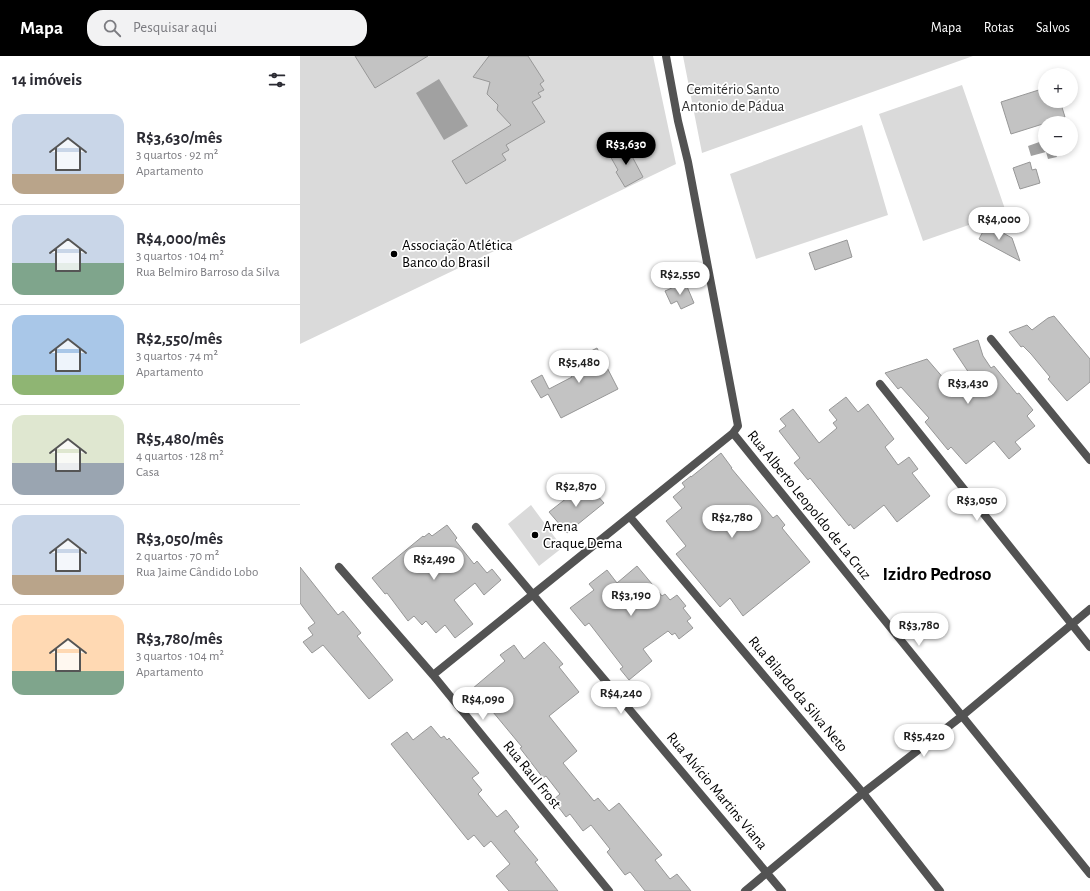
<!DOCTYPE html>
<html lang="pt">
<meta charset="utf-8">
<style>
body{margin:0;font-family:"Alegreya Sans",sans-serif;background:#f2f2f3;color:#2b2b33;height:100vh;display:flex;flex-direction:column;font-size:15px;white-space:nowrap}
*{box-sizing:border-box;margin:0}
p{font-size:13px;color:#7c7c81}
.icon{flex:none;width:22px;height:22px;fill:none;stroke:currentColor;stroke-width:2;stroke-linecap:round;stroke-linejoin:round}
.map{position:relative;flex:1;overflow:hidden}
.side{display:flex;flex-direction:column;background:#fff;width:300px}
.side>*{flex:none}
.tools{position:absolute;left:738px;top:12px;display:grid;gap:8px}
.tools a{display:grid;place-items:center;width:40px;height:40px;border-radius:50%;background:#fff;box-shadow:0 2px 6px #0003;font-size:20px}
.price{position:absolute;translate:-50% -34px;padding:0 9px;border-radius:14px;background:#fff;color:#222;font-size:13px;line-height:26px;filter:drop-shadow(0 1px 2px #0008)}
.price::after{content:'';position:absolute;left:50%;top:24px;width:12px;height:9px;margin-left:-6px;background:inherit;clip-path:polygon(0 0,100% 0,50% 100%)}
.price.current{background:#000;color:#fff}
ul{padding:0;list-style:none}
li{display:flex;align-items:center;gap:12px;height:100px;padding:0 12px}
li+li{border-top:1px solid #e1e1e2}
li span{display:grid;place-items:center;flex:none;width:112px;height:80px;border-radius:12px;color:#555}
li>.icon{margin-inline-start:auto}
span .icon{width:48px;height:48px;fill:#fffc;stroke-width:1}
li b{font-size:17px}
h2{display:flex;justify-content:space-between;align-items:center;height:48px;padding:0 12px;font-size:17px}
header{display:flex;align-items:center;gap:24px;box-sizing:border-box;height:56px;padding:0 20px;background:#000;color:#fff}
header strong{font-size:19px}
nav{display:flex;gap:22px;margin-inline-start:auto;font-size:14px}
.search{width:280px;height:36px;background:#f2f2f3;display:flex;align-items:center;gap:10px;box-sizing:border-box;padding:0 14px;border-radius:16px;color:#7c7c81;font-size:15px}
main{display:flex;flex:1;min-height:0}
.map>svg:first-child{display:block}
</style>
<header>
<strong>Mapa</strong>
<div class="search"><svg class="icon" aria-label="search" viewBox="0 0 24 24"><circle cx="10" cy="10" r="6"/><path d="M15 15l6 6"/></svg>Pesquisar aqui</div>
<nav><a>Mapa</a><a>Rotas</a><a>Salvos</a></nav>
</header>
<main>
<section class="side">
<h2>14 imóveis<svg class="icon" aria-label="filters" viewBox="0 0 24 24"><path d="M4 7h16M4 17h16"/><circle cx="9" cy="7" r="2"/><circle cx="15" cy="17" r="2"/></svg></h2>
<ul>
<li><span style="background:linear-gradient(#c9d6e8 75%,#b9a48a 0)"><svg class="icon" aria-label="home" viewBox="0 0 24 24"><path d="M3 11l9-7 9 7M6 9v11h12V9"/></svg></span><div><b>R$3,630/mês</b><p>3 quartos · 92 m²</p><p>Apartamento</p></div></li>
<li><span style="background:linear-gradient(#c9d6e8 60%,#7fa58c 0)"><svg class="icon" aria-label="home" viewBox="0 0 24 24"><path d="M3 11l9-7 9 7M6 9v11h12V9"/></svg></span><div><b>R$4,000/mês</b><p>3 quartos · 104 m²</p><p>Rua Belmiro Barroso da Silva</p></div></li>
<li><span style="background:linear-gradient(#a9c7e8 75%,#8fb573 0)"><svg class="icon" aria-label="home" viewBox="0 0 24 24"><path d="M3 11l9-7 9 7M6 9v11h12V9"/></svg></span><div><b>R$2,550/mês</b><p>3 quartos · 74 m²</p><p>Apartamento</p></div></li>
<li><span style="background:linear-gradient(#dfe7d0 60%,#9aa5b1 0)"><svg class="icon" aria-label="home" viewBox="0 0 24 24"><path d="M3 11l9-7 9 7M6 9v11h12V9"/></svg></span><div><b>R$5,480/mês</b><p>4 quartos · 128 m²</p><p>Casa</p></div></li>
<li><span style="background:linear-gradient(#c9d6e8 75%,#b9a48a 0)"><svg class="icon" aria-label="home" viewBox="0 0 24 24"><path d="M3 11l9-7 9 7M6 9v11h12V9"/></svg></span><div><b>R$3,050/mês</b><p>2 quartos · 70 m²</p><p>Rua Jaime Cândido Lobo</p></div></li>
<li><span style="background:linear-gradient(#ffd9b3 70%,#7fa58c 0)"><svg class="icon" aria-label="home" viewBox="0 0 24 24"><path d="M3 11l9-7 9 7M6 9v11h12V9"/></svg></span><div><b>R$3,780/mês</b><p>3 quartos · 104 m²</p><p>Apartamento</p></div></li>
</ul>
</section>
<div class="map">
<svg width="790" height="835" viewBox="0 0 790 835">
<rect width="100%" height="100%" fill="#fff"/>
<path fill="#dadada" d="M0,0H353L376,108L0,288Z
M383,0H673L402,97Z
M662,29L706,156L623,185L579,58Z
M562,69L588,159L456,203L430,118Z
M231,449L262,491V492L239,510L208,468Z"/>
<path fill="#a1a1a1" d="M139,23L168,70L144,84L116,37Z
M745,84V93H754L757,101L748,103L746,96L731,100L728,90Z"/>
<path fill="#c3c3c3" stroke="#979797" d="M55,0H128L75,32Z
M189,0H228L244,25L240,28L244,34L238,37L241,41L232,46L245,66L206,89L209,94L202,98L206,104L166,128L152,105L211,69L197,54L198,49L187,38L190,26L173,21Z
M745,32V45H760L765,61L711,78L701,46Z
M326,89L343,121L325,131L316,116L318,114L309,98Z
M730,106L732,114L736,113L740,127L720,133L713,112Z
M687,168L712,182L720,205L679,183Z
M547,184L552,201L515,214L509,197Z
M385,226L394,247L381,253L377,245L371,248L365,235Z
M754,260L790,303V326L767,345L748,323L750,321L731,298L723,290L721,291L709,276L727,269L732,274L748,262Z
M678,284L683,300L691,312L694,310L717,338L719,337L733,354L727,360L735,370L715,386L721,393L709,403L694,385L666,408L651,391L648,394L625,366L629,362L601,331L598,333L585,317L627,303L651,331L669,317L653,293Z
M297,292L318,333L261,362L248,338L241,342L231,325L242,319L249,333L272,321L265,308Z
M546,341L558,356L568,348L594,383L585,391L598,409L609,401L618,413L612,417L630,440L597,466L584,449L554,473L550,468L549,470L510,422L508,424L494,407L500,402L479,375L486,370L480,363L493,353L519,387L537,372L533,367L537,364L529,354Z
M421,397L432,412H431L473,462L477,459L485,469L482,472L510,506L443,560L430,542L420,551L391,516L376,498L386,490L366,465L382,452L373,441L385,431L382,427L391,420V421Z
M286,427L304,447L267,477L249,456Z
M147,469L157,482L155,484L174,508L177,505L187,517L192,513L201,524L184,539L175,527L154,544L173,568L155,582L145,569L136,577L126,565L122,569L114,560L108,565L87,537L85,538L72,522L123,480L124,481L129,477L132,480Z
M337,510L362,540L365,538L370,544L377,539L386,550L383,552L391,562L387,565L393,572L379,583L375,577L372,579L368,575L343,593L352,605L329,624L320,613L323,611L289,567L285,570L270,552L294,534L289,528L307,514L317,527Z
M0,511L38,559L43,555L61,577L57,580L93,624L69,643L23,589L12,597L3,586L13,579L8,572L15,567L0,547Z
M244,586L263,608L259,611L279,636L249,660L277,695L263,707L294,745L298,742L309,755L319,747L362,799L355,804L370,823L377,818L391,835H345L330,816L325,819L307,796L310,793L291,769L283,775L270,758L266,761L253,744L260,738L246,720L243,722L220,692L222,691L188,650L187,651L172,633L205,605L200,599L214,589L224,603Z
M131,670L141,682L144,680L147,684L149,682L179,717L172,722L182,734L178,738L197,761L206,754L219,771L214,775L238,804L235,806L258,835H209L196,820L210,808L191,785L184,791L174,779L168,784L91,688L107,676L113,684Z"/>
<g fill="none" stroke-linecap="round" stroke-linejoin="round">
<path stroke="#535353" stroke-width="8" d="M691,283L790,404
M580,328L790,591
M433,377L790,818
M330,461L563,737L640,835
M176,471L482,835
M39,511L133,619L309,835
M133,619L433,377L438,370L388,106L378,65L366,0
M445,835L563,737L662,660L790,553"/>
</g>
<g fill="#000" stroke="#fff" stroke-width="1.5">
<circle cx="94" cy="198" r="4"/>
<circle cx="235" cy="479" r="4"/>
</g>
<g text-anchor="middle" dominant-baseline="central" stroke-width="3.5" stroke-linejoin="round" paint-order="stroke">
<g font-size="15" fill="#313131" stroke="#fff">
<text x="433" y="33">Cemitério Santo<tspan x="433" dy="17">Antonio de Pádua</tspan></text>
</g>
<g font-size="15" fill="#000" stroke="#fff" text-anchor="start">
<text x="102" y="189">Associação Atlética<tspan x="102" dy="17">Banco do Brasil</tspan></text>
<text x="243" y="470">Arena<tspan x="243" dy="17">Craque Dema</tspan></text>
</g>
<g font-size="15" fill="#000" stroke="#fff">
<text transform="translate(509 449) rotate(51)">Rua Alberto Leopoldo de La Cruz</text>
<text transform="translate(498 638) rotate(50)">Rua Bilardo da Silva Neto</text>
<text transform="translate(232 719) rotate(51)">Rua Raul Frost</text>
<text transform="translate(417 735) rotate(50)">Rua Alvício Martins Viana</text>
</g>
<g font-size="19" font-weight="bold" fill="#000" stroke="#fff">
<text x="637" y="518">Izidro Pedroso</text>
</g>
</g>
</svg>
<div class="tools">
<a>+</a>
<a>−</a>
</div>
<b class="price current" style="left:326px;top:110px">R$3,630</b>
<b class="price" style="left:699px;top:185px">R$4,000</b>
<b class="price" style="left:380px;top:240px">R$2,550</b>
<b class="price" style="left:279px;top:328px">R$5,480</b>
<b class="price" style="left:668px;top:349px">R$3,430</b>
<b class="price" style="left:276px;top:452px">R$2,870</b>
<b class="price" style="left:677px;top:466px">R$3,050</b>
<b class="price" style="left:432px;top:483px">R$2,780</b>
<b class="price" style="left:134px;top:525px">R$2,490</b>
<b class="price" style="left:331px;top:561px">R$3,190</b>
<b class="price" style="left:619px;top:591px">R$3,780</b>
<b class="price" style="left:321px;top:659px">R$4,240</b>
<b class="price" style="left:183px;top:665px">R$4,090</b>
<b class="price" style="left:624px;top:702px">R$5,420</b>
</div>
</main>
